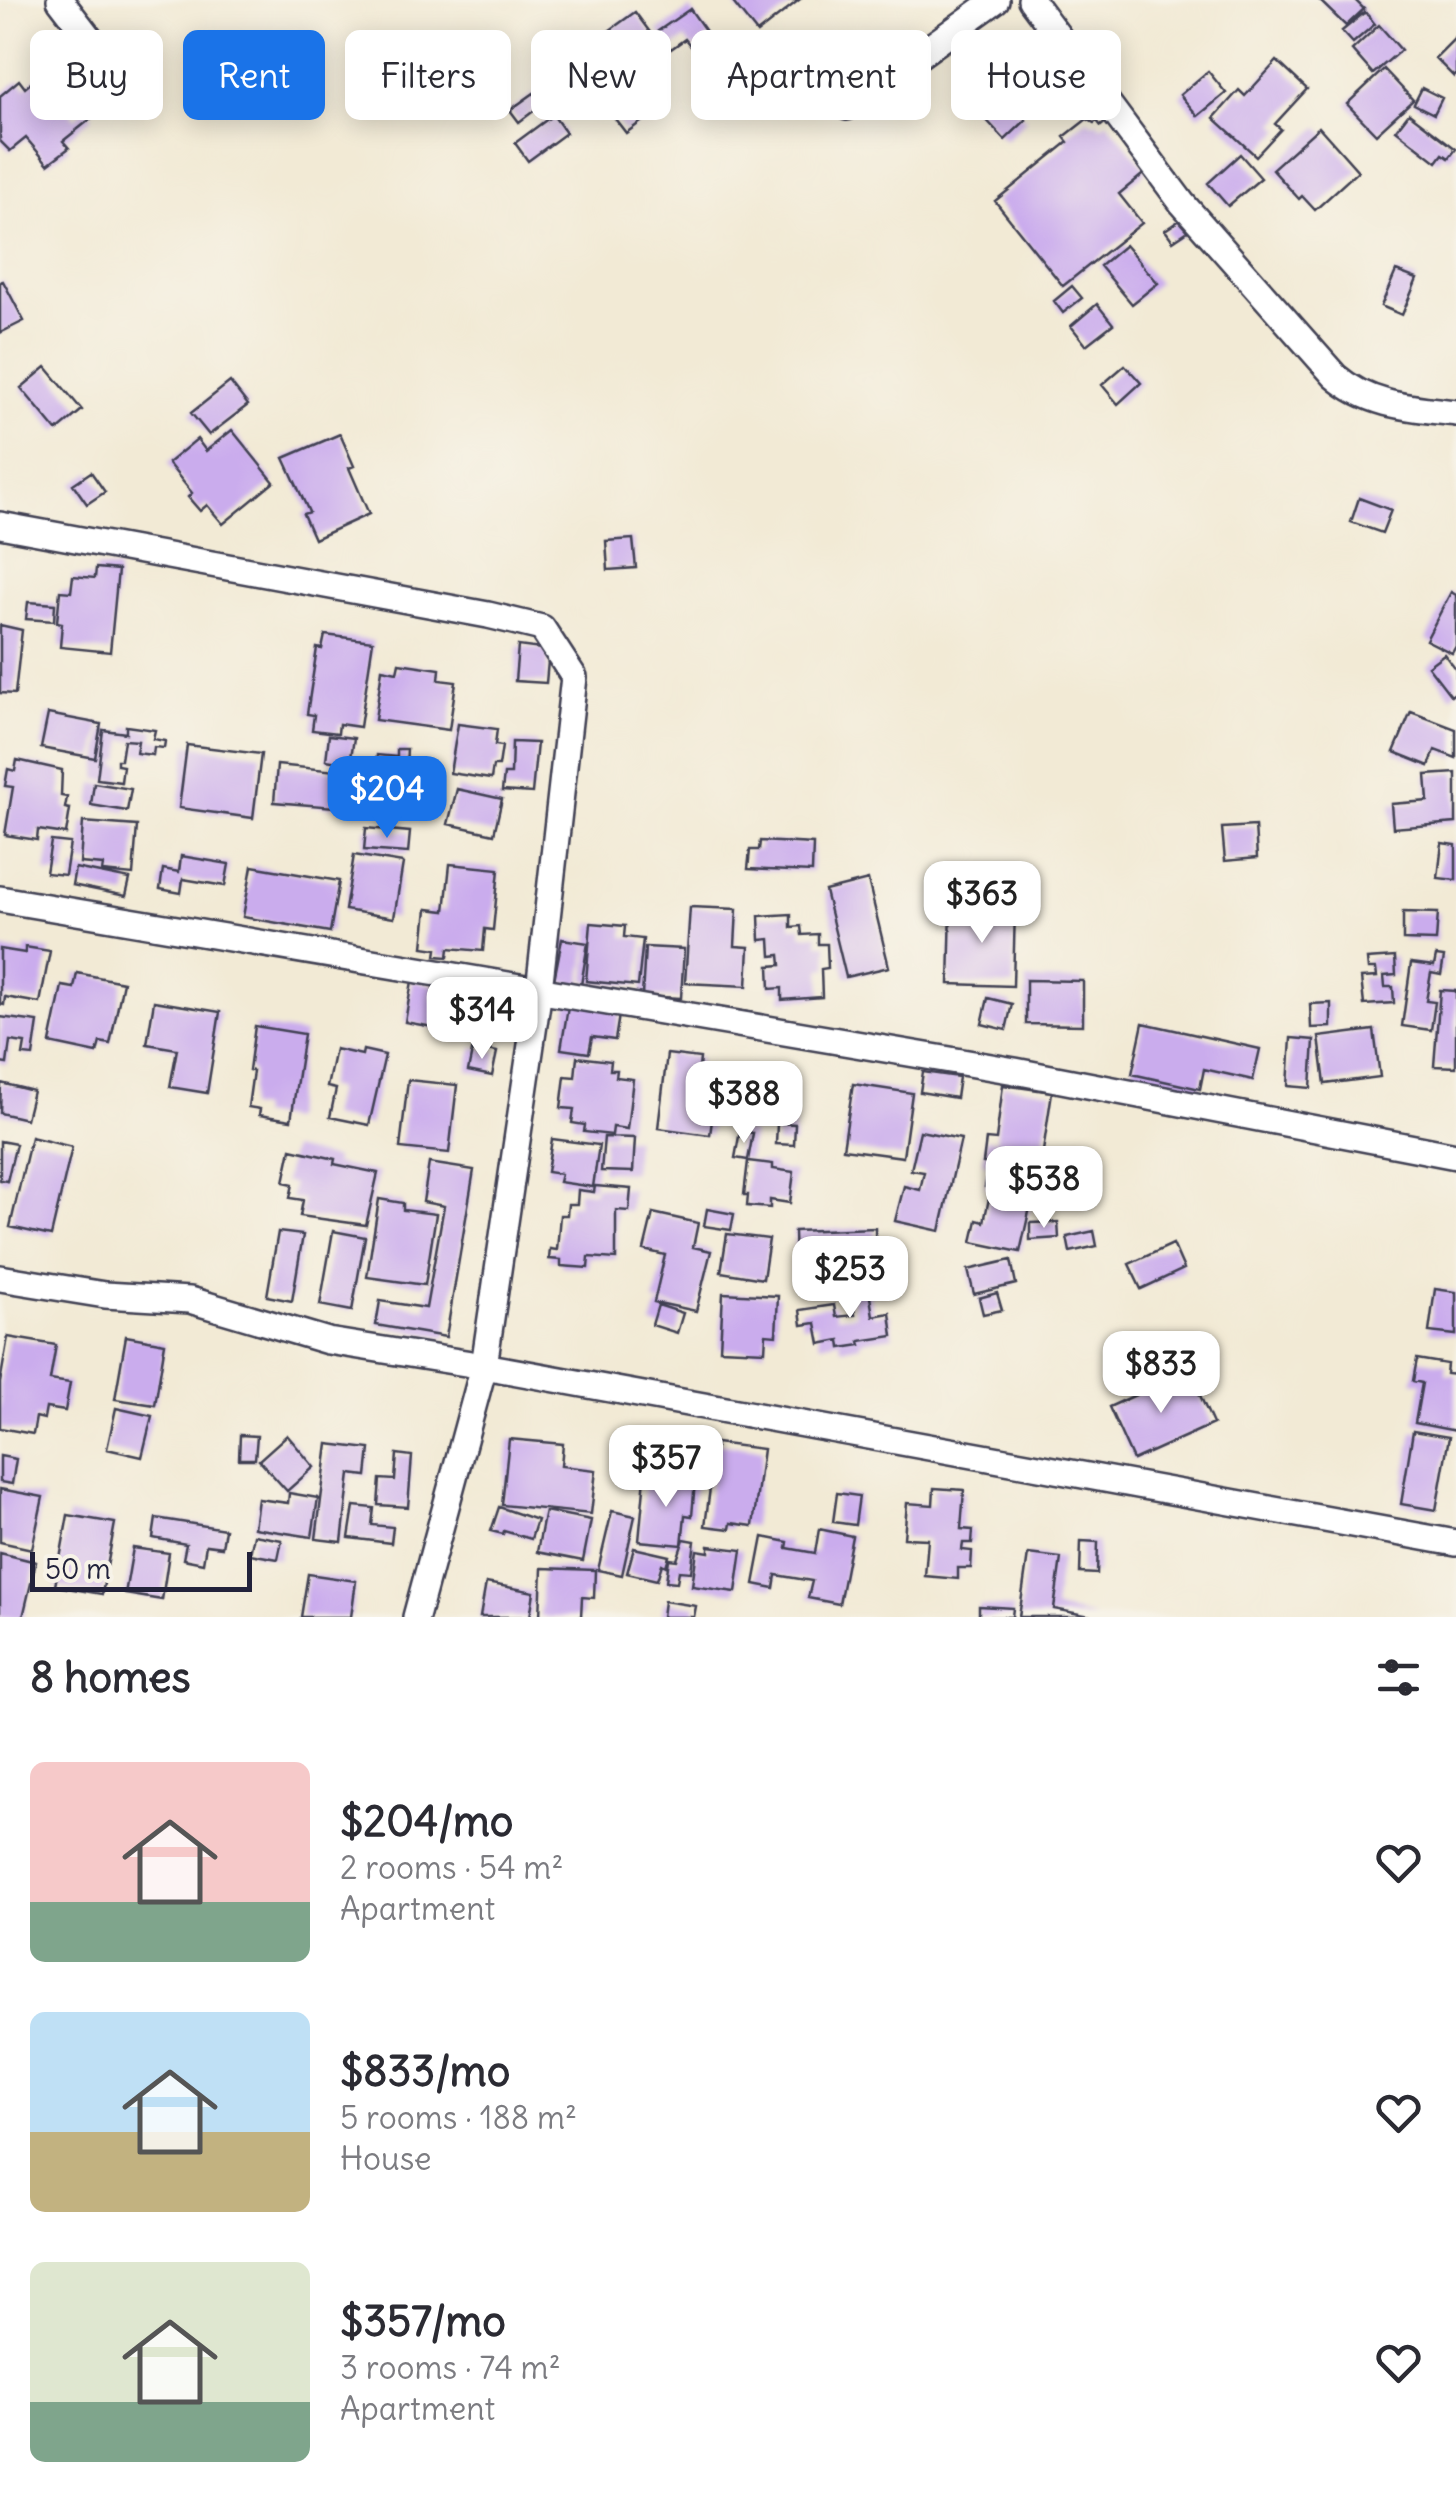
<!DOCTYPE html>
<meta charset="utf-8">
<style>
body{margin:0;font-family:Delius,sans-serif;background:#f2f2f3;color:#2b2b33;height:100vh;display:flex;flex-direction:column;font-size:38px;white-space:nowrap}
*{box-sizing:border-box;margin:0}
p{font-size:32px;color:#7c7c81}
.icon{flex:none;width:55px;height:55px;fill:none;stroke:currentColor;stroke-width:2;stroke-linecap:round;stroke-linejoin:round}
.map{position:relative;height:1617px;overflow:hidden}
.drawer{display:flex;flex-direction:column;background:#fff;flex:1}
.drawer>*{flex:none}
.banner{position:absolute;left:30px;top:30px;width:1398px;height:90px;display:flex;gap:20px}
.scale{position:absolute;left:30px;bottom:25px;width:222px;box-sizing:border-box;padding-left:10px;border:5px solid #22223b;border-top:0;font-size:28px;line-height:35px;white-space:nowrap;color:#22223b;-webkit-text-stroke:8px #f7f3e8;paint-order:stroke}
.price{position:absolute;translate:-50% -85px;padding:0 22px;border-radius:20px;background:#fff;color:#222;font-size:32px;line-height:65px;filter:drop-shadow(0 2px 5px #0008)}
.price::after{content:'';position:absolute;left:50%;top:60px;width:30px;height:22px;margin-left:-15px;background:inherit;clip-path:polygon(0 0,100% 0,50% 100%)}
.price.current{background:#1a73e8;color:#fff}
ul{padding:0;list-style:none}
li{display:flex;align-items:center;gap:30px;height:250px;padding:0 30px}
li span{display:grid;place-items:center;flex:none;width:280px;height:200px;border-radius:15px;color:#555}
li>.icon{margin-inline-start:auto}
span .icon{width:120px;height:120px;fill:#fffc;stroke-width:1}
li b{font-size:42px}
h2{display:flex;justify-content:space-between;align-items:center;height:120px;padding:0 30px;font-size:42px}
.pill{padding:0 35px;border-radius:15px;background:#fff;box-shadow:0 5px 25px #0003;font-size:35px;line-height:90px}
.pill.current{background:#1a73e8;color:#fff}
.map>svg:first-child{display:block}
</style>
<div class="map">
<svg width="1456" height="1617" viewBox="0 0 1456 1617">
<rect width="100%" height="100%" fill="#f7f3e8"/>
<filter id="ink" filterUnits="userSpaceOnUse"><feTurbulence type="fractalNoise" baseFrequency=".01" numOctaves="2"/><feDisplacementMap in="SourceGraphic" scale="20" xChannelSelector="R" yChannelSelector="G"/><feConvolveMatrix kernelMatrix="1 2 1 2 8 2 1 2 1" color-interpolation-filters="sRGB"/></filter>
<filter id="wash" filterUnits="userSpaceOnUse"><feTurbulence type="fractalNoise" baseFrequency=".0048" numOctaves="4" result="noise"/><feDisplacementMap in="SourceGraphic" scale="40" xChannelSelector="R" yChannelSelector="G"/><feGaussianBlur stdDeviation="2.25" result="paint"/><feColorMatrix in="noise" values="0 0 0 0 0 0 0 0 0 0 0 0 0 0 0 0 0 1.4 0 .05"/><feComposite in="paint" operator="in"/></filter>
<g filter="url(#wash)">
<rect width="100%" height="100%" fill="#f2ead5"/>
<g id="blocks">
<path fill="#caaced" d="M731,0H799L757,33Z
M1319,0H1355L1364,9L1346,26Z
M690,9L710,37L693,49L685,39L671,49L658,31Z
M635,12L652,35L623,56L606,33Z
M1365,12L1375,24L1353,43L1342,31Z
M1379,25L1401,50L1373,74L1352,50Z
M1456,37V75L1454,77L1435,58Z
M1277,61L1307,89L1275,124L1281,129L1256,156L1214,118L1239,90L1245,96Z
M622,66L656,111L626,133L592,89Z
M572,67L582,80L553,104L542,91Z
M47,69L65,91L57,96L75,118L86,109L93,117L63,141L69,148L48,164L26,138L10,151L0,141V96L19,80L25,88Z
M1384,69L1413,100L1376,134L1347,104Z
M1208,71L1226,93L1198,116L1180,95Z
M991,83L1026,120L1005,140L971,103Z
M1422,88L1442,98L1434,114L1414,104Z
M534,93L543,104L519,122L510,110Z
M1409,113L1456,149L1449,158L1443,154L1437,162L1396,130Z
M553,115L566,133L528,161L515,143Z
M1087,119L1094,123L1097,121L1101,126L1107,121L1147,171L1119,194L1142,223L1063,286L995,201L1068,142L1064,137Z
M1319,127L1358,171L1315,210L1302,196L1299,199L1272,169Z
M1240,154L1261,178L1228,206L1208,183Z
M1186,216L1194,227L1173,241L1165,230Z
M1125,245L1158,283L1132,304L1100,266Z
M1396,271L1417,279L1402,315L1381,306Z
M3,281L24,321L0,333V282Z
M1072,286L1082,298L1063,313L1054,301Z
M1097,304L1113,324L1086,345L1071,326Z
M1125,365L1141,383L1118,404L1102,385Z
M46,367L82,410L57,431L21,388Z
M230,382L248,405L209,435L191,413Z
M232,430L274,482L223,524L207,505L200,511L188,497L192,493L168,463L197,439L206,451Z
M340,434L354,466L349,468L369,514L314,539L303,514L309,512L284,458Z
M91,472L105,492L87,504L73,484Z
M1359,498L1391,510L1382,533L1351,522Z
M633,539L636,568L608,570L606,541Z
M96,568L118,570L110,652L60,647L62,623L57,622L60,591L71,592L73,576L95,578Z
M1451,592L1456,595V646L1452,653L1426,640Z
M28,602L55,604L54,621L26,619Z
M0,625L22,630L15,694L0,693Z
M325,635L373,641L360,727L339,724L338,733L312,730L314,715L307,714L317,648L322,649Z
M518,646L549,650L546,683L515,681Z
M1444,654L1456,670V692L1451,696L1428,666Z
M399,663L440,669L439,680L456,682L449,730L375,720L382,669L397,672Z
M1411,712L1456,729V758L1435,750L1429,766L1394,752Z
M48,714L101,724L95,758L41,748Z
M458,724L497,729L495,745L502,746L499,766H493L491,779L450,773Z
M126,726L155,730L153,739L165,741L164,748L154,747L153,755L136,753L138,741L124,740L121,760H117V765L123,766L121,782L97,779L103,730L126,733Z
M329,735L354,738L350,764L326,760Z
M512,742L537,743L532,793L502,791L504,774H511Z
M187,745L261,754L253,818L179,808Z
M397,749H407L406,766L396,765L395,776L375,775L377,755L397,757Z
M17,760L62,770L61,796L67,797L65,808L70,809L66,834L38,830L37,840L5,835L13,787L5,786L8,769L15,771Z
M277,765L337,771L334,807L274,802Z
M1456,773V823L1393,828L1391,804L1428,801L1426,775Z
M94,783L131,789L127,811L91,805Z
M457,789L502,799L494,834L448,824Z
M83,822L137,826L133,875L102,872L103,865L80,863Z
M1255,826L1257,858L1225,861L1222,828Z
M366,828L410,832L408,853L364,850Z
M51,841L70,843L65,875L46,873Z
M760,841L813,844L812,872L748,869L750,850H759Z
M1442,843L1456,845V880L1438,878Z
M354,855L403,863L394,918L345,910Z
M181,856L229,864L225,886L183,879L181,893L160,889L163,869L179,872Z
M450,864L499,869L493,930L485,929L483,951L449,948L448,957L436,956L437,949L423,947L427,909L445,911Z
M252,866L339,881L330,932L243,917Z
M75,868L130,879L126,896L72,885Z
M868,880L889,967L846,977L825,891Z
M690,907L737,909L735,946L749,947L747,986L685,983Z
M951,907L1015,908L1013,986L949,984Z
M1403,912L1438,913L1436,941L1403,940Z
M791,914V927L801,926L802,935L818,934V944H827L828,968L821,969L822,997L782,1000V988L770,989L769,966L781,965L780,955L771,956L770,939L760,940L759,916Z
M591,923L625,926L624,937L643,939L638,986L586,981Z
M562,939L588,943L581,985L554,980Z
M25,947L50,951L40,1003L5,997L4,1005L0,1004V949L25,953Z
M645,947L684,949L681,998L642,996Z
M1436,956L1444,957L1441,975L1431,973L1426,1001L1435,1002L1431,1030L1402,1026L1411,963L1434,966Z
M1395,957L1396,975L1384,976L1385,987H1393L1394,1003L1364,1005L1361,978L1377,977L1376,969H1368L1367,959Z
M77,973L123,982L110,1044L100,1042L97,1053L50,1043L62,986L74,988Z
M1026,980L1083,981V1025L1026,1024Z
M412,981L434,985L432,1000L487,1009L483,1036L405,1022Z
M1440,990L1456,991V1067L1434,1066Z
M988,998L1012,1004L1006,1030L982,1024Z
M154,1001L220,1012L207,1093L170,1087L177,1049L147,1044Z
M569,1001L620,1009L615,1040L592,1037L589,1053L561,1049Z
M1331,1003V1027L1311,1028L1310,1004Z
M0,1017L38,1022L33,1056L23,1055L25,1043L10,1041L7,1064L0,1063Z
M1143,1023L1260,1049L1253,1080L1204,1069L1200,1089L1132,1074Z
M255,1026L304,1034L291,1120L259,1115L260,1109L248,1107L253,1071L249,1070Z
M1374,1030L1380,1077L1325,1084L1319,1037Z
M1291,1038L1314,1040L1311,1088L1288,1086Z
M473,1047L497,1052L492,1076L468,1071Z
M335,1049L362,1055L363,1050L385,1055L369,1125L330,1117L336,1089L327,1087Z
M667,1054L700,1058L699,1068L708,1069L706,1083L717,1084L710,1135L658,1128Z
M577,1057L611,1061L610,1070H617L616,1077L633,1079L627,1129L613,1127L612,1135L584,1132L585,1125L572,1123L574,1109L561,1108L565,1076L575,1077Z
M923,1072L959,1077L956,1098L920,1092Z
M408,1080L457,1085L449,1153L400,1148Z
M1,1083L33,1091L26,1119L0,1113Z
M853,1084L912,1093L903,1157L843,1149Z
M1003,1085L1052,1092L1040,1171L983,1163L986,1139L996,1140Z
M777,1123L795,1124L794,1145L776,1144Z
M740,1131L753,1133L748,1160L735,1158Z
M920,1131L961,1139L940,1231L895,1221L904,1186L920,1190L924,1172L911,1170Z
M31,1137L72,1147L51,1236L10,1227Z
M604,1137L635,1138L633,1172L601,1171Z
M552,1139L599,1145L593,1187L559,1182L561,1174L547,1172Z
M0,1141L16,1144L7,1181L0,1180Z
M291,1149L335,1159L334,1164L378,1173L366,1225L300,1216L303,1200L290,1198L293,1184L284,1182Z
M748,1161L773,1164V1169L794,1172L790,1203L770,1200V1208L747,1206L748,1195H744Z
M429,1163L474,1170L446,1337L376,1325L380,1301L426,1308L444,1206L423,1202Z
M989,1166L1037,1176L1020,1252L972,1242L977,1220L984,1222L991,1189L985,1187Z
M595,1186L631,1189L629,1211L616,1210V1259L589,1257L588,1268L561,1266V1260L549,1259L550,1249L557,1250L560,1215H567L568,1204H577L578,1190L594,1192Z
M379,1199L403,1203V1210L436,1214L425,1285L367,1277Z
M707,1209L734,1214L731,1230L704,1226Z
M653,1213L698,1223L693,1247L711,1251L696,1311L654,1302L665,1255L644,1250Z
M1058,1222L1059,1238L1030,1240V1223Z
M875,1228L876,1275L826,1277L825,1266L795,1267L794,1231Z
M333,1231L365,1237L352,1311L320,1305Z
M1094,1231L1097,1246L1070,1252L1067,1237Z
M278,1232L303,1235L292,1301L267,1296Z
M727,1234L769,1239L763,1279L721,1272Z
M1173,1244L1184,1269L1141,1289L1129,1264Z
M1011,1260L1016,1284L974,1294L968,1270Z
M868,1284L873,1316L890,1313L893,1336L860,1341L861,1345L841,1348L840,1340L820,1344L816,1323L802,1325L800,1310L834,1305L836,1317L855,1315L851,1286Z
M1435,1289L1456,1292V1335L1429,1332Z
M723,1293L778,1296L776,1335L766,1334L765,1351L720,1349Z
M997,1293L1002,1310L983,1314L979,1298Z
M658,1305L683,1313L677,1333L652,1325Z
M126,1336L165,1343L155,1405L115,1399Z
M8,1337L56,1345L50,1380L70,1383L65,1411L46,1408L44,1419L36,1417L33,1434L0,1428V1383Z
M1417,1359L1447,1364L1446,1374L1456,1375V1431L1415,1423L1422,1383L1413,1381Z
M1189,1371L1213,1424L1133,1460L1109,1407Z
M116,1408L152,1416L142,1457L107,1449Z
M1413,1431L1449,1437L1436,1510L1401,1504Z
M240,1435L257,1436L255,1459H239Z
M287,1435L314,1467L287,1491L259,1460Z
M509,1439L563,1444L561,1466L596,1470L591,1514L502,1505Z
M716,1443L763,1449L753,1526L731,1523L730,1529L705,1526Z
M328,1444L370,1449L367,1476L350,1474L342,1542L316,1539Z
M397,1454L412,1456L408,1507L378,1505L380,1479L395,1480Z
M0,1456L16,1459L12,1484L0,1482Z
M645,1477L695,1481L692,1516L685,1515L682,1545L639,1541Z
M934,1488L964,1490L961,1529L973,1530L972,1543H963L962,1550L972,1551L971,1568H958V1579L925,1576L928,1539L904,1538L907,1503L933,1505Z
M0,1489L43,1497L32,1549L0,1542Z
M289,1493L318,1498L312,1537L254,1528L258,1499L288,1503Z
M837,1493L859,1496L855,1525L833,1522Z
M354,1506L374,1508L372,1525L393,1527L391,1543L349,1538Z
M499,1507L537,1520L531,1539L504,1531L503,1534L491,1531Z
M545,1511L591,1520L583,1561L537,1552Z
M612,1511L635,1516L622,1575L598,1570Z
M68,1515L115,1523L102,1594L55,1586Z
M156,1518L225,1529L222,1547L206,1545L203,1563L183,1559L186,1544L153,1538Z
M819,1529L852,1536L839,1604L808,1598L812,1581L776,1575L774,1588L754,1584L763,1537L788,1542L787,1548L815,1553Z
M254,1535L282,1540L278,1559L250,1554Z
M684,1539L695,1541L691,1572L679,1571L677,1582L666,1581L669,1559L677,1560Z
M1081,1541L1098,1542L1097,1574L1080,1573Z
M709,1546L742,1550L736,1592L692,1586L697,1550L709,1552Z
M133,1548L169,1553L162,1600L125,1594Z
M634,1548L669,1556L666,1566L662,1564L657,1580L627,1573Z
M0,1553L36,1562L23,1617H0Z
M1028,1554L1061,1558L1054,1609L1095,1617H1019Z
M542,1568L595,1570L594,1598L582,1597L581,1617H540Z
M308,1574L356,1581L351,1617H301Z
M486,1583L534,1592L530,1617H480Z
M664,1601L696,1606L694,1617H662Z
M979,1606L1013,1608L1012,1617H979Z"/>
</g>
</g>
<g filter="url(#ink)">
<use href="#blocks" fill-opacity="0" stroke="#414052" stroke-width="2.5"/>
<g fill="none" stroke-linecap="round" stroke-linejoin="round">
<defs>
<path id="street" d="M60,0L136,99
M1031,0L1182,203L1335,376C1369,406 1412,408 1456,413
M847,107L996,0
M0,525L488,615L542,628L574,677L539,990L484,1366L416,1617
M0,899L1015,1071L1456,1156
M0,1278L105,1295L190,1300L328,1341L484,1366L1456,1543"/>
</defs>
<use href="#street" stroke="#414052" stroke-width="30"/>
<use href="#street" stroke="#fff" stroke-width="25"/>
</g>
</g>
</svg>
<div class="scale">50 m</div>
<b class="price current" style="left:387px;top:841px">$204</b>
<b class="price" style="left:982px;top:946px">$363</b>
<b class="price" style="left:482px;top:1062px">$314</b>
<b class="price" style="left:744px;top:1146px">$388</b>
<b class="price" style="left:1044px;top:1231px">$538</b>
<b class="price" style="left:850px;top:1321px">$253</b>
<b class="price" style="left:1161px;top:1416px">$833</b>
<b class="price" style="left:666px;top:1510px">$357</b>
<div class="banner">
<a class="pill">Buy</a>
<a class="pill current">Rent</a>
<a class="pill">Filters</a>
<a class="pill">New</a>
<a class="pill">Apartment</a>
<a class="pill">House</a>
</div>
</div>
<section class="drawer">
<h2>8 homes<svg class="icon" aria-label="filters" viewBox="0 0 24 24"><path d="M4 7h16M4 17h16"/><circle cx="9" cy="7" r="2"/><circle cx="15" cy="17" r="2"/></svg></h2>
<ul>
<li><span style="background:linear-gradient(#f6c9c9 70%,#7fa58c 0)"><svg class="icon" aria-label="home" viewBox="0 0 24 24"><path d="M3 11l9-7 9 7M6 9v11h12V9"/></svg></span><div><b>$204/mo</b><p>2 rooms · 54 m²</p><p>Apartment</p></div><svg class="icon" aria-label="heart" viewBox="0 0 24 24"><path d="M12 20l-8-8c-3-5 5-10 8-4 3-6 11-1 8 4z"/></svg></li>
<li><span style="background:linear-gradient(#bfe0f5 60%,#c2b280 0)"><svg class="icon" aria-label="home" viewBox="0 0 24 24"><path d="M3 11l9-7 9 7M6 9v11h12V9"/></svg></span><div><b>$833/mo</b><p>5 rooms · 188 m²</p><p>House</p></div><svg class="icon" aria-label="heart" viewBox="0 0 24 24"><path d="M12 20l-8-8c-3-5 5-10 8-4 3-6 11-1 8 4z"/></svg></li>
<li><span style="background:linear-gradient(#dfe7d0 70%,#7fa58c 0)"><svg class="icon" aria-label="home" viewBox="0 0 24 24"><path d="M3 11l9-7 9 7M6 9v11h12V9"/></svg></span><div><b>$357/mo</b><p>3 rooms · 74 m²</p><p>Apartment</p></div><svg class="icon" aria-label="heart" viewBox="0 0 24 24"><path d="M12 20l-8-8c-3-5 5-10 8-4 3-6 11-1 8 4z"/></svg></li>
</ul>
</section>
